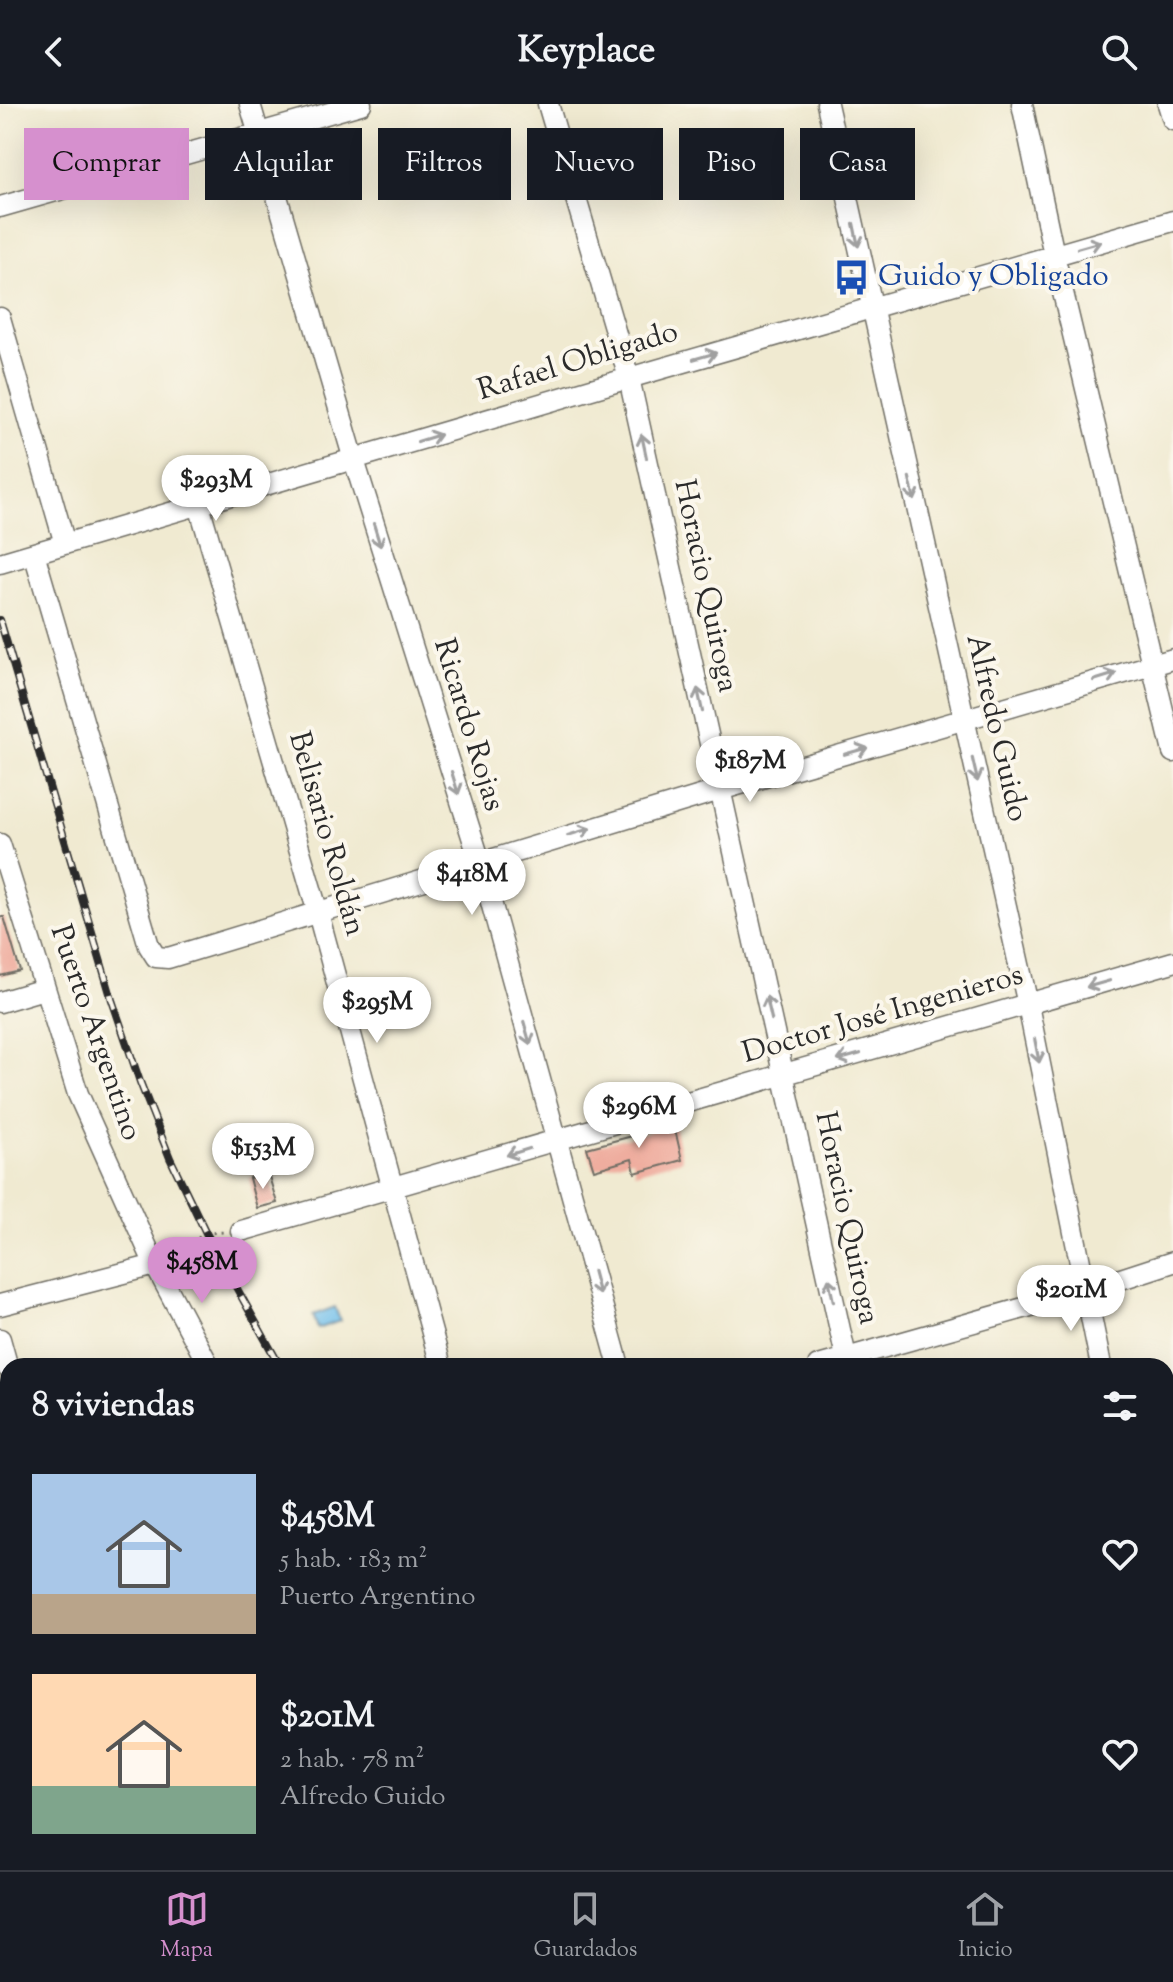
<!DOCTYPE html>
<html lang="es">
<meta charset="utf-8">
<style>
body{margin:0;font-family:"Sorts Mill Goudy",serif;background:#242831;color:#f1f3f6;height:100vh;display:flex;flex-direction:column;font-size:30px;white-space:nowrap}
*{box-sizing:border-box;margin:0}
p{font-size:26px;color:#9ea1a6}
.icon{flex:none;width:44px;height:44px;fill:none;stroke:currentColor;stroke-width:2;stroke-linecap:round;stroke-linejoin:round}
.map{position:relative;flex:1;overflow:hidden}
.drawer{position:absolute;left:0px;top:1254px;width:1174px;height:512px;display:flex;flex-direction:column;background:#171b24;border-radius:24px 24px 0 0;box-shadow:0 8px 32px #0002}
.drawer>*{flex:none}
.banner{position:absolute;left:24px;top:24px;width:1126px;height:72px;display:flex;gap:16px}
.price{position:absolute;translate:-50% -68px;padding:0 18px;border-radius:28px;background:#fff;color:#222;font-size:26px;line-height:52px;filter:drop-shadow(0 2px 4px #0008)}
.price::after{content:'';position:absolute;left:50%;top:48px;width:24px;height:18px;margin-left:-12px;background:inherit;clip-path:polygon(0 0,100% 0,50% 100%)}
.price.on{background:#d690ce;color:#111}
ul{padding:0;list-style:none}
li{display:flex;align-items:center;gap:24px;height:200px;padding:0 32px}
li span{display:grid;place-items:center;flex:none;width:224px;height:160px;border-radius:0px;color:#555}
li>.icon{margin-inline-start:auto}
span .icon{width:96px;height:96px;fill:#fffc;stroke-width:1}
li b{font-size:34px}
h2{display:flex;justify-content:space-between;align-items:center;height:96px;padding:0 32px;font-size:34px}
.tag{padding:0 28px;border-radius:0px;background:#171b24;box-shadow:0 8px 32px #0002;font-size:28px;line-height:72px}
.tag.on{background:#d690ce;color:#111}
header{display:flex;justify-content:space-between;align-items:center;height:104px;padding:0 32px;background:#171b24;font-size:36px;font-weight:700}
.dock{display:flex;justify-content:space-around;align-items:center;height:112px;border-top:2px solid #363941;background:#171b24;font-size:22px;color:#9ea1a6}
.dock a{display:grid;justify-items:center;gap:4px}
.dock .on{color:#d690ce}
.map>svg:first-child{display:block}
</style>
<header><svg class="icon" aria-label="back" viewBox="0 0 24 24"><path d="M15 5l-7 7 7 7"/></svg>Keyplace<svg class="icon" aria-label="search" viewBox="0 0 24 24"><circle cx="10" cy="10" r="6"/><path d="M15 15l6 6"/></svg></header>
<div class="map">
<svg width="1173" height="1766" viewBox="0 0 1173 1766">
<rect width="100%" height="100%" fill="#fbf7ec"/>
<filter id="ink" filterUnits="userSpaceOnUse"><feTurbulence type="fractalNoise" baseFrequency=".0125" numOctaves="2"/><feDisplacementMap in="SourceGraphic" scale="16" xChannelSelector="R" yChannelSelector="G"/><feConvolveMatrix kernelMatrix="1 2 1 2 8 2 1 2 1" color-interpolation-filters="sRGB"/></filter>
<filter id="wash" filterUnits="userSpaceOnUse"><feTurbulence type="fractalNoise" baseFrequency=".006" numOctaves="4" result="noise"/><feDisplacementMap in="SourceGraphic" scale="32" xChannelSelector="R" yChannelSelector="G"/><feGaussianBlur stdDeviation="1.8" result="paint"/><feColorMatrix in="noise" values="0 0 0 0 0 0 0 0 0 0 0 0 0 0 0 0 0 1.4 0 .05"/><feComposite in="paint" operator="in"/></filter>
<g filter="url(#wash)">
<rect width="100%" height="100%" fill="#f0ead1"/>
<path fill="#d2bec4" d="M678,1758H821L831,1766H688Z"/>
<path fill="#71bfeb" stroke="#4e758b" stroke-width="2" d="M335,1203L340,1217L318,1225L313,1211Z"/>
<g id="blocks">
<path fill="#efad9f" d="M0,813H4L20,867L0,872Z
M674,1021L682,1056L635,1069L632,1055L594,1066L587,1044Z
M268,1069L277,1099L257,1104L249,1074Z"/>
</g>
</g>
<g filter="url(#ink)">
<use href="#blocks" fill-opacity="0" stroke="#706e65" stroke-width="2"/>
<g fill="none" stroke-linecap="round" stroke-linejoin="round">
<defs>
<path id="minor" d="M250,0L354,356L480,758L619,1262
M548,0L629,274L848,1262
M827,0L1028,901L1101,1262
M1022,0L1054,151L1173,648
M1168,0L1173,16
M0,103L361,0
M0,214L65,440
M199,401L318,809L441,1262
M34,449L149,842L156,853L168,854L720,686L1173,555
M0,459L629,274L1173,117
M0,740L78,990L155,1161L209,1262
M0,898L44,885
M241,1127L1173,858
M0,1201L155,1161
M0,1235L8,1264
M818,1262L1084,1187L1173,1158
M1166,1484L1173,1489
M0,1502L8,1500
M1166,1703L1173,1694
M0,1737L8,1736
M1166,1747L1173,1753
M139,1758L141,1766
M195,1758L204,1766
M502,1758L511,1766
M663,1758L673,1766
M845,1758L854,1766
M883,1766L889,1758
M1116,1766L1122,1758"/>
</defs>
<use href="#minor" stroke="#706e65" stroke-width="23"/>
<path stroke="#706e65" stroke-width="3" stroke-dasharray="2 6" stroke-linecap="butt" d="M171,1151L206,1129L225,1128"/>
<use href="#minor" stroke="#fff" stroke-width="20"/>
<defs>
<path id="rail" d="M0,516L112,896L140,978L170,1054L206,1129L280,1262
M744,1758L754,1766
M761,1758L770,1766"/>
</defs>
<use href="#rail" stroke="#2b2b2b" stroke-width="8"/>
<use href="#rail" stroke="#fbf7ec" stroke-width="5" stroke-dasharray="15" stroke-linecap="butt"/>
</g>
<defs><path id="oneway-shaft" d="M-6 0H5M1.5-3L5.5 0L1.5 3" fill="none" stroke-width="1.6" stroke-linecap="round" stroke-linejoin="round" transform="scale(2)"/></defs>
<g stroke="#a0a0a0">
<use href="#oneway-shaft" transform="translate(856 131) rotate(78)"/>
<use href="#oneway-shaft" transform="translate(1089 141) rotate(-16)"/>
<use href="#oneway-shaft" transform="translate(705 252) rotate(-16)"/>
<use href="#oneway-shaft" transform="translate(429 334) rotate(-17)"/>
<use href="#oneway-shaft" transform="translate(644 342) rotate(-102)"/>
<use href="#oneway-shaft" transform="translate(912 385) rotate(77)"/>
<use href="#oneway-shaft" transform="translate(377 431) rotate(73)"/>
<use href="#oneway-shaft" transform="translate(1105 573) rotate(-17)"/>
<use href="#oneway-shaft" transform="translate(700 596) rotate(-102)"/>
<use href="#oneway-shaft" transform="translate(856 647) rotate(-16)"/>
<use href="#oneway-shaft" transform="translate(975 666) rotate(77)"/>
<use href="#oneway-shaft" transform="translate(455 679) rotate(73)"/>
<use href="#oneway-shaft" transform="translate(579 728) rotate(-17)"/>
<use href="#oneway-shaft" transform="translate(1098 880) rotate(164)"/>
<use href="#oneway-shaft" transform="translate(769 904) rotate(-103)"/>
<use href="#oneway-shaft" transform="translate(527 929) rotate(74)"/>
<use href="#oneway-shaft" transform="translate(1037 947) rotate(79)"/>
<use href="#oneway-shaft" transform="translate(849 953) rotate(164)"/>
<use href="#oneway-shaft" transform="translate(518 1048) rotate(163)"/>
<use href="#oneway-shaft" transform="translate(596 1179) rotate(75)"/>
<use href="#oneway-shaft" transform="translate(831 1186) rotate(-102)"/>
</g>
</g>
<defs>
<symbol id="bus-bare" viewBox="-9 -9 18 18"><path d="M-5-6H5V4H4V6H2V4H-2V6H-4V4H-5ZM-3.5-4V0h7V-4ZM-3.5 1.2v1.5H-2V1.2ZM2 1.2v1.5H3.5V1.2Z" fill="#1a4fb4" stroke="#fbf7ec" stroke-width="2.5" paint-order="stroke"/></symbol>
</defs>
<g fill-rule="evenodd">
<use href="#bus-bare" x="826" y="148" width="51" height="51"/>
</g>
<g text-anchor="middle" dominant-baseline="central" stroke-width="8" stroke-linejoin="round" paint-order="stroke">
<g font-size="30" fill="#164399" stroke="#fbf7ec" text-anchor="start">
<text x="878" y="173">Guido y Obligado</text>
</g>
<g font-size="30" fill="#2b2b2b" stroke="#fbf7ec">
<text transform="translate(578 258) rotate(-17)">Rafael Obligado</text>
<text transform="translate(705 482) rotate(78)">Horacio Quiroga</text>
<text transform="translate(468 621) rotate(73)">Ricardo Rojas</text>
<text transform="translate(996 624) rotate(77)">Alfredo Guido</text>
<text transform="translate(326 730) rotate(74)">Belisario Roldán</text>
<text transform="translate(883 911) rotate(-16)">Doctor José Ingenieros</text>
<text transform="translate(95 929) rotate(71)">Puerto Argentino</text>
<text transform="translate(846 1114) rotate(78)">Horacio Quiroga</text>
</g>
</g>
</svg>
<b class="price" style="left:216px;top:419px">$293M</b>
<b class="price" style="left:750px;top:700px">$187M</b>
<b class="price" style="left:472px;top:813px">$418M</b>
<b class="price" style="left:377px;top:941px">$295M</b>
<b class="price" style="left:639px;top:1046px">$296M</b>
<b class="price" style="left:263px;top:1087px">$153M</b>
<b class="price on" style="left:202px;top:1201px">$458M</b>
<b class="price" style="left:1071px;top:1229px">$201M</b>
<div class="banner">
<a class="tag on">Comprar</a>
<a class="tag">Alquilar</a>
<a class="tag">Filtros</a>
<a class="tag">Nuevo</a>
<a class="tag">Piso</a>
<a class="tag">Casa</a>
</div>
<section class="drawer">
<h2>8 viviendas<svg class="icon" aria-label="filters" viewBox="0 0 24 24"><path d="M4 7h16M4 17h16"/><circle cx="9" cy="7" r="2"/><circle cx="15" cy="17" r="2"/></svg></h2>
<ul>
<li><span style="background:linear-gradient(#a9c7e8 75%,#b9a48a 0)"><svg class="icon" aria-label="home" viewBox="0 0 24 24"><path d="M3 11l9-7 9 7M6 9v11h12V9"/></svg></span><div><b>$458M</b><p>5 hab. · 183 m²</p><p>Puerto Argentino</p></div><svg class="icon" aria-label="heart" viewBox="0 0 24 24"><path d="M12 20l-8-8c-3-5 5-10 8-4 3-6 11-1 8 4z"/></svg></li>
<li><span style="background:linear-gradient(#ffd9b3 70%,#7fa58c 0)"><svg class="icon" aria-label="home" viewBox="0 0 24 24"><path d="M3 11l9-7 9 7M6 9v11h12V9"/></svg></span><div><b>$201M</b><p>2 hab. · 78 m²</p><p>Alfredo Guido</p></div><svg class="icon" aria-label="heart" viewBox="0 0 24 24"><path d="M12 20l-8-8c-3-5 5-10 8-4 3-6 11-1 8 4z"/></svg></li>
</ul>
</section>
</div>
<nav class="dock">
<a class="on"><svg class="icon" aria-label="map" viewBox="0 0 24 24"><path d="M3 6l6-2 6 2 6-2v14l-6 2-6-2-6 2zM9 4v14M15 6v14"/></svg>Mapa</a>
<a><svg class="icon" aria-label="saved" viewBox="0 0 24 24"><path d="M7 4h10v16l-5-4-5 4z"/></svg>Guardados</a>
<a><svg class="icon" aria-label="home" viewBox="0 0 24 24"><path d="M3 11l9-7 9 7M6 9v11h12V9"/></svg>Inicio</a>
</nav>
